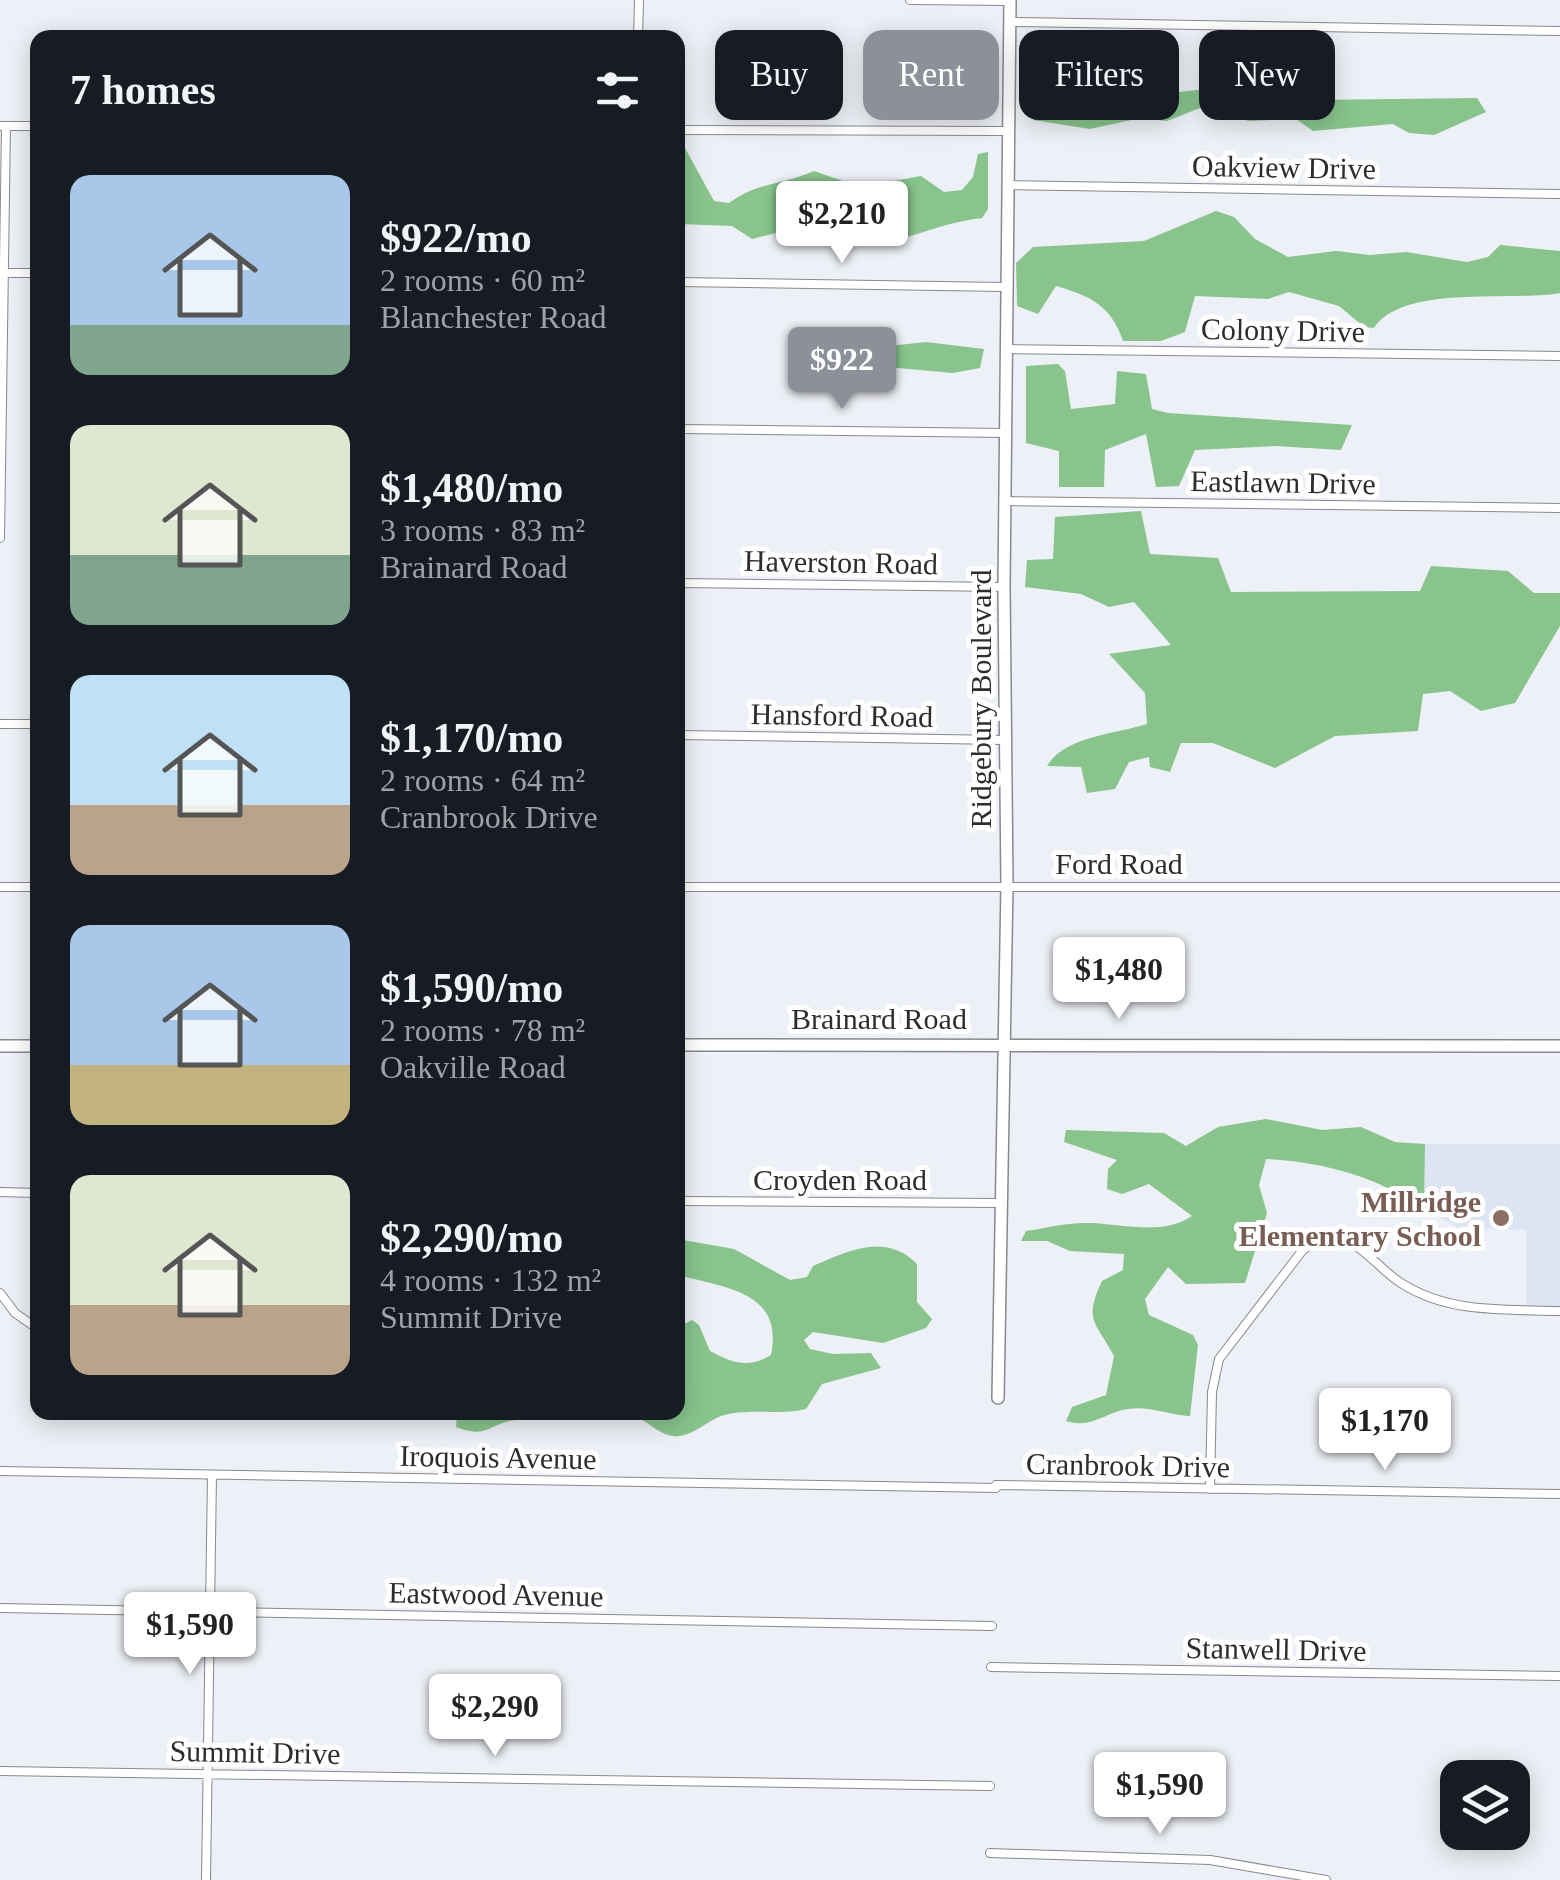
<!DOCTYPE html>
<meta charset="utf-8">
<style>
body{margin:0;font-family:Georgia,serif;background:#20242c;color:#f1f3f6;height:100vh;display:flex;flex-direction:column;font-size:38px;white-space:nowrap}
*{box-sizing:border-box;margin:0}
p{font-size:32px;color:#9ea1a6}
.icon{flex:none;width:55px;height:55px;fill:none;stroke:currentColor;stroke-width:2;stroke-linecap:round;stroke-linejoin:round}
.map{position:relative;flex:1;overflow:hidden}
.details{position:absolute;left:30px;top:30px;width:655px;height:1390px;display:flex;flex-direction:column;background:#171b24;border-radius:20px;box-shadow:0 5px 25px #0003}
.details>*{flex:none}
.hud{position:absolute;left:715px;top:30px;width:695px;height:90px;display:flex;gap:20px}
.tools{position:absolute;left:1440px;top:1760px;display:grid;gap:20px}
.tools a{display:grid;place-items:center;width:90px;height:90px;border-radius:20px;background:#171b24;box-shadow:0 5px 25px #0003;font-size:50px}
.price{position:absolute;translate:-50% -85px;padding:0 22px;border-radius:10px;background:#fff;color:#222;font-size:32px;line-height:65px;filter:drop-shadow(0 2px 5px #0008)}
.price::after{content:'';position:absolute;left:50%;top:60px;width:30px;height:22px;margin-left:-15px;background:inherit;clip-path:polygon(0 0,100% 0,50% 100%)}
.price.selected{background:#8c9099;color:#fff}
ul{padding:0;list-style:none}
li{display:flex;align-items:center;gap:30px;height:250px;padding:0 40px}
li span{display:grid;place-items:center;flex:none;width:280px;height:200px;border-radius:20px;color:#555}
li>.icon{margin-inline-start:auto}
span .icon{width:120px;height:120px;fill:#fffc;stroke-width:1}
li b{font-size:42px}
h2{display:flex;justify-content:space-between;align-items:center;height:120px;padding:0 40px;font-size:42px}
.pill{padding:0 35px;border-radius:20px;background:#171b24;box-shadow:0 5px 25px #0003;font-size:35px;line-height:90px}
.pill.selected{background:#8c9099;color:#fff}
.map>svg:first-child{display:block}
</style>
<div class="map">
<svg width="1560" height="1880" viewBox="0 0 1560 1880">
<rect width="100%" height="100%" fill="#edf0f6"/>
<path fill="#dee5f2" d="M1425,1144H1560V1311L1526,1310V1230L1459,1228L1424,1208Z"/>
<path fill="#88c48c" d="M1233,86L1312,100L1477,98L1486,112L1434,135L1409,133L1393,124L1313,131L1296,119L1249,121L1200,108L1167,121L1141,118L1090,129L1033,120L1030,96L1098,101Z
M678,146L685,148L714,201L729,203C760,181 780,186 814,171L860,187L921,176L944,192L962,190L973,177L978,154L988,152V209L982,218C908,227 873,269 799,227L752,239L732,226L678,224Z
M1216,211L1234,217L1255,239L1288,257L1336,251L1370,255L1406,252L1467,262L1488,257L1500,245L1560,251V293C1512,302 1403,284 1374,328L1364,327L1339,306L1289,292L1268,299L1195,296L1185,332L1161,341H1123C1111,305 1090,296 1056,286L1038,314L1017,306L1016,263L1033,247L1144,241Z
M926,342L984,349L980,368L953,373L887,367L872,379L822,386L816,354Z
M1058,364L1065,371L1071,409L1115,404L1117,371L1146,374L1152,409L1168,413L1352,425L1341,450L1275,446L1195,450L1179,486L1156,487L1146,434L1105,450L1104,487H1059V451L1026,443V366Z
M1141,511L1150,554L1218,558L1231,592L1420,591L1431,566L1508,571L1534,593H1560V626L1515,703L1481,711L1450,691L1423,694L1418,731L1335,736L1275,768L1213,743H1181L1170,772L1150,767L1149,757L1129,762L1115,789L1087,793L1081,767L1047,766C1065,736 1116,734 1147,724L1145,693L1109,654L1171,645L1134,602L1109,607L1081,594L1025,587L1027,560L1053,559L1055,517Z
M1266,1119L1322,1130L1361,1127L1395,1142L1425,1144L1424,1208C1374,1176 1324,1162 1266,1159L1259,1185L1267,1213L1245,1283L1186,1284L1168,1267L1145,1299L1149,1315L1193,1335L1198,1345L1190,1416C1167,1415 1143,1403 1119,1411C1100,1417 1088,1428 1066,1421L1072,1407L1106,1395L1114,1356C1096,1322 1083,1321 1102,1281L1123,1270L1124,1254L1070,1251L1047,1241H1021L1026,1231C1046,1228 1069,1222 1090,1223C1123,1224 1163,1236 1192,1216L1149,1184L1122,1194L1107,1189L1108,1169L1117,1160L1064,1142L1066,1130L1164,1133L1186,1146L1218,1127Z
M683,1240L734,1249L790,1280L807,1277L813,1266C849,1251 885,1232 917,1264V1302L932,1319L926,1328L883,1343L813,1332L804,1340L810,1349L833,1354L871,1353L881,1368L822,1384L806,1409C778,1416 751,1407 721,1416C708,1421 693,1435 679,1436C659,1439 644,1414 623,1413L678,1412V1327L692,1320L699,1325L710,1351C733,1363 748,1369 771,1355C784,1291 725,1288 678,1275V1243Z
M457,1413V1412L601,1413C572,1415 539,1416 510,1421C485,1427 486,1438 456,1427Z"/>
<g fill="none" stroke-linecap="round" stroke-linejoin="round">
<defs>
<path id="street" d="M910,0L1010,1
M1011,22L1560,31
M638,38L639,0
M0,126H38
M678,130L1008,131
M1007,185L1560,194
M2,273H38
M678,282L1005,287
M1005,349L1560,356
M678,429L1006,433
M1006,501L1560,508
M0,538L6,126
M678,583L1004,587
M0,724H38
M678,735L1005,740
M0,887H38
M678,887H1560
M0,1192L38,1193
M678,1201L1001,1203
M0,1293L15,1313L38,1329
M0,1471L996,1488
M996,1485L1560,1494
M1210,1489L1212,1392L1219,1359L1302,1251C1313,1242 1323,1235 1338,1238C1362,1243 1380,1270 1401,1283C1449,1314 1505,1309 1560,1311
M0,1608L992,1626
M991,1667L1560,1676
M0,1771L990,1786
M990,1853L1210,1860L1326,1880
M206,1880L212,1475"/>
<path id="secondary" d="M678,1045L1560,1046
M0,1046H38
M998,1398L1007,885L1004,587L1010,0"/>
</defs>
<use href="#street" stroke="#86898e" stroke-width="10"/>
<use href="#secondary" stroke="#86898e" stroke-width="14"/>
<use href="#street" stroke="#fff" stroke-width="8"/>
<use href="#secondary" stroke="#fff" stroke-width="11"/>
</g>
<circle fill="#8d6e63" stroke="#fff" stroke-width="4" cx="1501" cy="1218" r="10"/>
<g text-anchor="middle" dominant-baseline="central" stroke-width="10" stroke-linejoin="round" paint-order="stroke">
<g font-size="30" fill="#2c2d30" stroke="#fff">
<text transform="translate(1284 167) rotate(1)">Oakview Drive</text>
<text transform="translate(1283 330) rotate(1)">Colony Drive</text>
<text transform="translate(1283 482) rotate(1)">Eastlawn Drive</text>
<text transform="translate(841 562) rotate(1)">Haverston Road</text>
<text transform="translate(980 699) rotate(-90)">Ridgebury Boulevard</text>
<text transform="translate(842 715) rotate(1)">Hansford Road</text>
<text x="1119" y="863">Ford Road</text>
<text x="879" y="1018">Brainard Road</text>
<text x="840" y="1179">Croyden Road</text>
<text transform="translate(498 1457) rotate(1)">Iroquois Avenue</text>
<text transform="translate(1128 1465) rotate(1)">Cranbrook Drive</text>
<text transform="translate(496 1594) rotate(1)">Eastwood Avenue</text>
<text transform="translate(1276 1649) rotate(1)">Stanwell Drive</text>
<text transform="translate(255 1752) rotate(1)">Summit Drive</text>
</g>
<g font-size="30" font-weight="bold" fill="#785e54" stroke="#fff" text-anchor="end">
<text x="1481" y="1201">Millridge<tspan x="1481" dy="34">Elementary School</tspan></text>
</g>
</g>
</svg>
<div class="tools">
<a><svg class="icon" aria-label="layers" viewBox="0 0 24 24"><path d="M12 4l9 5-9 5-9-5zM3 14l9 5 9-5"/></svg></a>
</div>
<b class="price" style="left:842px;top:266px">$2,210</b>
<b class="price selected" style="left:842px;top:412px">$922</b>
<b class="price" style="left:1119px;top:1022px">$1,480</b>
<b class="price" style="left:1385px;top:1473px">$1,170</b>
<b class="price" style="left:190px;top:1677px">$1,590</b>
<b class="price" style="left:495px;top:1759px">$2,290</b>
<b class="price" style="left:1160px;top:1837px">$1,590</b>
<div class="hud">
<a class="pill">Buy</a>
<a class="pill selected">Rent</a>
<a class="pill">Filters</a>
<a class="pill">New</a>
</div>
<section class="details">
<h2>7 homes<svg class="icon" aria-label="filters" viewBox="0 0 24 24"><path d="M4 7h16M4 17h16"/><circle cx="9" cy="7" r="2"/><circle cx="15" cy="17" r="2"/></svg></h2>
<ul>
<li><span style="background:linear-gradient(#a9c7e8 75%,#7fa58c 0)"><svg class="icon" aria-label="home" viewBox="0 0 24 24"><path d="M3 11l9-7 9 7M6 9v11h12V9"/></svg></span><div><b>$922/mo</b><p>2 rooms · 60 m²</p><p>Blanchester Road</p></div></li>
<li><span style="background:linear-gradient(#dfe7d0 65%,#7fa58c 0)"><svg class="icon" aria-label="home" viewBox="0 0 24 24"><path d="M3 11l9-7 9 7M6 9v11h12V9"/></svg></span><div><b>$1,480/mo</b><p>3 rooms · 83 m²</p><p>Brainard Road</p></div></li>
<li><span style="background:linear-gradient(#bfe0f5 65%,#b9a48a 0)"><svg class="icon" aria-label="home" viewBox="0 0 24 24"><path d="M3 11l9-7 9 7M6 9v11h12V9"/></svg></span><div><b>$1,170/mo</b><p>2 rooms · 64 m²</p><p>Cranbrook Drive</p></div></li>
<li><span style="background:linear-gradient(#a9c7e8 70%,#c2b280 0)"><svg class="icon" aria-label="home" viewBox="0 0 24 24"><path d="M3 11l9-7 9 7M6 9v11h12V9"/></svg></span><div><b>$1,590/mo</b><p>2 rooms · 78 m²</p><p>Oakville Road</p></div></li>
<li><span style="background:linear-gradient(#dfe7d0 65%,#b9a48a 0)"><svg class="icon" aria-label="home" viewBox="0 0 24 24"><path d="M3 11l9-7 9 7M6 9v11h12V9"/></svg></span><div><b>$2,290/mo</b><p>4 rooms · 132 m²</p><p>Summit Drive</p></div></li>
</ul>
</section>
</div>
